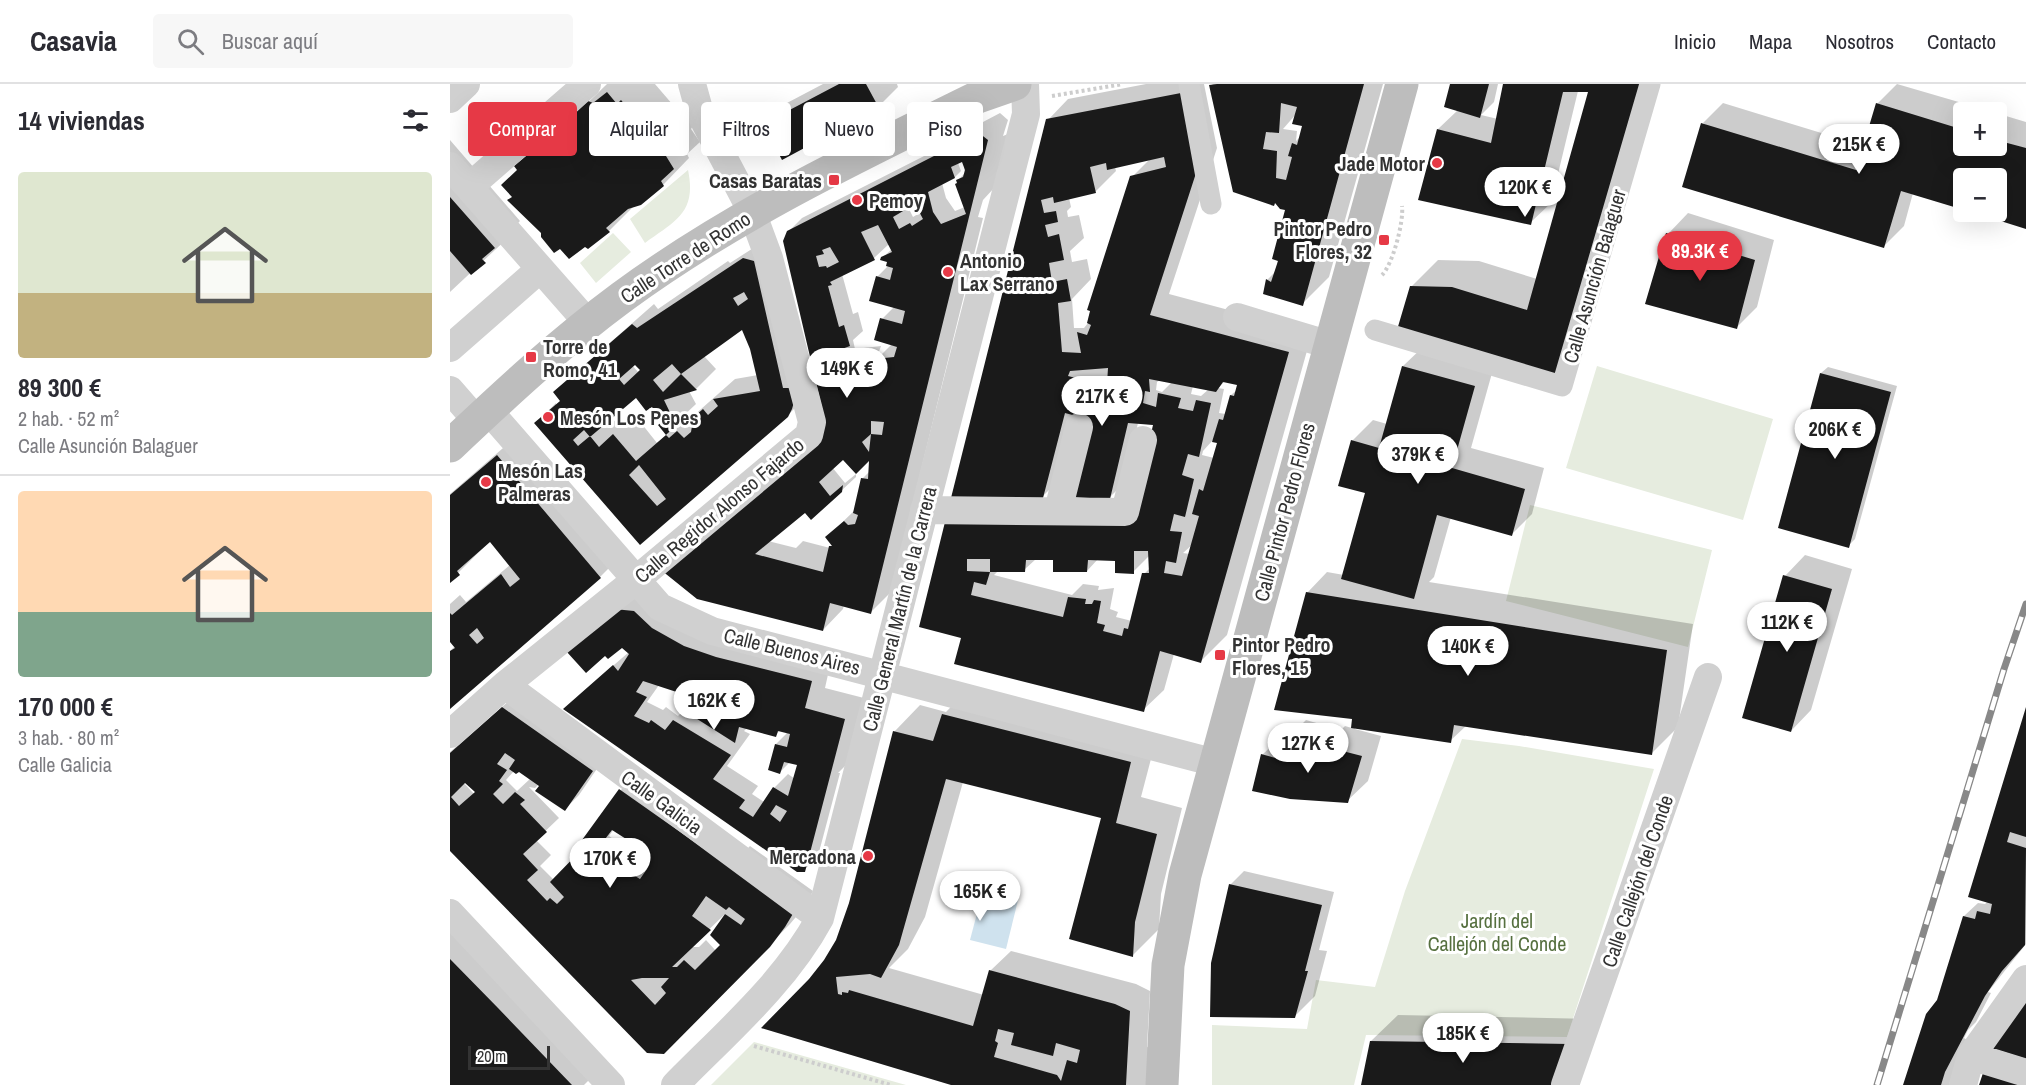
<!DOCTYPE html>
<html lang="es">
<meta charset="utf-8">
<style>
body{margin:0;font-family:"Archivo Narrow",sans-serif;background:#f7f7f7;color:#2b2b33;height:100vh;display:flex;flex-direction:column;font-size:22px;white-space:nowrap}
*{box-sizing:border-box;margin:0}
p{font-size:20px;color:#7c7c81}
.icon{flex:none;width:33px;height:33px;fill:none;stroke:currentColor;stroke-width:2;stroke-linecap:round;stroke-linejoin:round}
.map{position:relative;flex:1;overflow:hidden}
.panel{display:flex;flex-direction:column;background:#fff;width:450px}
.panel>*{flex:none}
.banner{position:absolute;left:18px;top:18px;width:570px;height:54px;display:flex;gap:12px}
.buttons{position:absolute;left:1503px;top:18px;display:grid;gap:12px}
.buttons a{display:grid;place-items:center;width:54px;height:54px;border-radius:6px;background:#fff;box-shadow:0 6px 24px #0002;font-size:30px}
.scale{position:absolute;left:18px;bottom:15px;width:82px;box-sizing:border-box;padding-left:6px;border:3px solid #333;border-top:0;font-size:16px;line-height:21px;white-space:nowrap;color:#333;-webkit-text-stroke:4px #fff;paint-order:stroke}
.price{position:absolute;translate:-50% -51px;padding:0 14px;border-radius:21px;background:#fff;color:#222;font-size:20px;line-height:39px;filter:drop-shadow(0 2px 3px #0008)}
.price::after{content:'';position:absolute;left:50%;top:36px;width:18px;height:14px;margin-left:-9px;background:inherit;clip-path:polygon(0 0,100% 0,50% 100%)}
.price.active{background:#e63946;color:#fff}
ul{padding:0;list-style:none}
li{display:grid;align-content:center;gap:12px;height:318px;padding:0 18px}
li+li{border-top:2px solid #e1e1e2}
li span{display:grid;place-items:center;height:186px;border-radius:6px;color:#555}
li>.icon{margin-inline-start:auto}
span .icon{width:108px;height:108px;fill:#fffc;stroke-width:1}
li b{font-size:26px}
h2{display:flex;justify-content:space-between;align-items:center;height:72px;padding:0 18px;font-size:26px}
.tag{padding:0 21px;border-radius:6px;background:#fff;box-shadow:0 6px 24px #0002;font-size:21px;line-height:54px}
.tag.active{background:#e63946;color:#fff}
header{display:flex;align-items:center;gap:36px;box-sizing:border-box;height:84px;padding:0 30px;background:#fff;border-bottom:2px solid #e1e1e2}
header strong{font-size:28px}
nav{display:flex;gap:33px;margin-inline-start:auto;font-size:21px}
.search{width:420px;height:54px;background:#f7f7f7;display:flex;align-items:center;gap:15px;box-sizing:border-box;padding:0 21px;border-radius:6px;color:#7c7c81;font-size:22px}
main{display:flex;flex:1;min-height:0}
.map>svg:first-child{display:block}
</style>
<header>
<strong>Casavia</strong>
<div class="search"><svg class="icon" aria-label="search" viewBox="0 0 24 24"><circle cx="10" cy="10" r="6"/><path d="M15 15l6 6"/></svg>Buscar aquí</div>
<nav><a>Inicio</a><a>Mapa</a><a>Nosotros</a><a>Contacto</a></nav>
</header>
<main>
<section class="panel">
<h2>14 viviendas<svg class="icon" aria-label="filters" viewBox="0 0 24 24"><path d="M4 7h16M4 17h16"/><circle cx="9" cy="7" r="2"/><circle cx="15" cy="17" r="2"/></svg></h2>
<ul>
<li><span style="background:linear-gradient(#dfe7d0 65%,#c2b280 0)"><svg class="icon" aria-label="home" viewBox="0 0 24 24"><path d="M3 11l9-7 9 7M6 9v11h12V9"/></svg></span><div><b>89 300 €</b><p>2 hab. · 52 m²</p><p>Calle Asunción Balaguer</p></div></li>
<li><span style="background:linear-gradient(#ffd9b3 65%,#7fa58c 0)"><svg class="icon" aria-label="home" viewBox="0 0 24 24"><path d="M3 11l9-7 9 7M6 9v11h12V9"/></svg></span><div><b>170 000 €</b><p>3 hab. · 80 m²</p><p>Calle Galicia</p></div></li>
</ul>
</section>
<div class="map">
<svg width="1576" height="1001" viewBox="0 0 1576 1001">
<rect width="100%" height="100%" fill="#fff"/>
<path fill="#e6ecdf" d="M238,86C247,129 225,137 195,159L180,135Z
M163,149L181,168L146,199L130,179Z
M1147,282L1323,335L1293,436L1116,384Z
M1080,421L1262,466L1238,563L1056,517Z
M1012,655L1069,662L1204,685L1117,953L916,951L904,1001H762V941L857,945L866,896L925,903L955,807Z
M304,958L456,1001H261Z"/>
<path fill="#cfe2ee" d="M535,799L570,808L556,865L520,856Z"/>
<path fill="#0003" fill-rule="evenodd" d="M157,0H205L229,28L232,27L244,40L241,45L250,58L237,70L239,74L213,101L184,122L159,147L135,161L92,148L63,113L68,85L66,82L93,56L115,38L117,39Z
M373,0H447L448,3L428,23L315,41L335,20Z
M696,0H754L767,64L719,210L816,236L864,242L777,551L751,577L724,570L714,606L693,626L512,553L497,439L687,417L705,341L688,339L674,399L660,413L619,386L593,412H503L598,36L618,15ZM700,75L682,93L638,239L634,244H624L622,215L641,195L637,175L622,178L620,167L634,154L629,131L618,133L617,127L621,123L619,114L646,107L666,87L665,83ZM710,296L722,298L712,308L706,306L707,298ZM775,297L789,300L788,305L781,311L776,330L769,329L774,305L768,304ZM743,302L759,305L751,312L741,310ZM763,356L769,358L764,374L752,371L753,367ZM743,460L740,470L733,469ZM700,471V484L694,490L682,537L666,533L668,528L660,525L664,504L648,506L649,502L633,500L622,511L544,491L549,486H574L586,475H604L637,487L648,475L666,476L683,488Z
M763,0H933L879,193L852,220L817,196L826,187L837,125L826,118L824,121L761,2ZM847,29L854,41L851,52L846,57L847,47L833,45Z
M1002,0H1048L1044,18L1031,31L1048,35L1055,0H1210L1131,265L961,203L988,176L1029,177L1087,195L1140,7H1128L1101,119L1080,139L988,45L1008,26Z
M1447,0L1543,28H1514V62H1546V29L1576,38V143L1525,128H1546V94H1514L1463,109L1454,142L1433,163L1253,39L1273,19L1414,62L1427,20Z
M550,29L558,36L553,52L558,50L545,103L533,116L528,133L533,134L441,508L421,528L394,521L393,525L373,546L248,514L344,372L358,311L337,332L190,459L86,339L106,319V323L162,257L204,220L208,225L278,177L280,179L308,161L354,284H364L338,148L352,134L484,67V70L502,61L516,47ZM513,76L515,89L508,96L515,123L505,127L496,114L492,99L505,93L511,87L508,79ZM466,118L471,128L463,133L458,123ZM439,160L442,165L432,174L439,177V181L427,193L444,223L432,235L442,260L426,276L431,262L405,265L403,256L413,247L408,228L403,230L392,190L424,174ZM293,244L302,265L308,291L285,295L233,341L229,336L246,320L239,307L246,305L266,285L254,272ZM185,279L191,285L188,288L182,281ZM186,312L202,321L214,338L210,341L218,350L207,359L184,330L170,343L161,333ZM421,373L420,387L412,395L405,426L377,453L383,460L380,464L353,457L346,464L318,457L355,427L391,407L406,393V390L395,399L382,383L393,374Z
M0,56L70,137L59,148L61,151L0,208Z
M1238,129L1324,156L1307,223L1286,244L1218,150Z
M974,262L1044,282L1021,364L1094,384L1082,430L1061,451L1001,433L984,493L979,498L1243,540L1228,643L1201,670L1017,641L1000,657L905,643V645L931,652L918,697L897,717L812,671L833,651L840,652L856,636L891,646L895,642L902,644L905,631L857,509L877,488L894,491L917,408L902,357L923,336L937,340L953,282Z
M1378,283L1447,302L1405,455L1398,462L1371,289Z
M68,351L171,472L150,493L0,623V567L5,562L0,556V520L10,511L16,518L60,481L41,456L0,497V410Z
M1355,471L1402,485L1361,626L1341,647L1335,492Z
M186,505L223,524L381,577L375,604L414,614L397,680L388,689H390L368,772L354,786L128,612L179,568L171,562L155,570L118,568ZM209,601L253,615L251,620L244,616L228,632L216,623L213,626L197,618ZM298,643L326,651L330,646L338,648L326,660L330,688L340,678L349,680L345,695L338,690L324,704L314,718L302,710L308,702L277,682L300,650L294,647Z
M519,604L707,652L691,713L732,724L711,810L709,845L683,871L653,733L513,698L475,833L458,865L439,884L534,911L540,887L561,867L686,900L700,907L697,963L703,965L700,1001H508L360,896L375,876L387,856L401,820L444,648L470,621L496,628Z
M67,610L155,673L129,711L115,725L92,697L85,704L79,703L109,734L86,756L101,771L90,782L104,796L140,760L171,706L184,693L293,769L300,762L363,807L356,821L340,840L213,968L0,765V668ZM69,686L81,694L67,707L56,696L64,687ZM15,696L27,708L24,710L13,698ZM164,745L186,759L180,767L159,752ZM275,830L276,831L272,861L266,867L256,856L249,863H241Z
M1576,627V860L1538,908L1541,909L1526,938L1518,946L1514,954L1517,956L1508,973L1499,1001H1455L1488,917L1514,832L1528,819L1535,820L1538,817Z
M794,787L884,808L869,866L877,867L865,912L844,933L780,801Z
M0,822L154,981L134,1001H0Z
M948,931L1144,935L1122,1001H912L921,957Z"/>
<path fill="#1a1a1a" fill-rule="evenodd" d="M389,0H416L429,24L332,76L313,40Z
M767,0H914L853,222L813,210L816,195L821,198L828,177L822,175L835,126L830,125L825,119L824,122L783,108L759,1ZM831,19L847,23L842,40L852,42L847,61L842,59L838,72L842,73L836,96L826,94L827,67L813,65L816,48L829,49Z
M1000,0H1039L1030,34L994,23Z
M1053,0H1193L1105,293L947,246L960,202L1002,203L1077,226L1138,8H1113L1081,141L968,116L987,45L1041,59Z
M157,8L167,20L171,16L202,54L205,52L218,67L216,72L224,85L211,97L214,102L191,121L178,125L156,144L160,148L138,165L135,163L119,175L110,165L104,169L91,153V149L57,116L62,113L51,101L67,86L64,82L87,63L90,65L118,41L116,38L138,17L143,19Z
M731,9L747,86L700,231L839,268L751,579L710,567L694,628L504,580L511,554L469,543L495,438L681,437L703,341L678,339L660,415L620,413L638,335L615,329L593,414H501L596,35ZM714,73L716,83L680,92L637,226L640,227L637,239L641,241L637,251L627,248L631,269L612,268L608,219L621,217L617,195L602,198L599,179L614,176L609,150L598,153L595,141L608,138L606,127L594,129L591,116L603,113L604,119L646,109L640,83L656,79L657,86ZM658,284L657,300L666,302L662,320L647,316L649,300L618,292L620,287ZM699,295L766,308L773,298L787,301L784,312L780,311L773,336L769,335L762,358L767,359L753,407L749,405L742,430L749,432L732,492L714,489L716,477L726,479L732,448L720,447L724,430L735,433L744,395L732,391L738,370L749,373L761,319L746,316L743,327L728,324L731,314L708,309L706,323L693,319L695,307L700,308ZM684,467H698L699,489H692L678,545L674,544L672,552L653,547L655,541L647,539L651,517L644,516L642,520H635L636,515L618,513L613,533L521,511L524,498L536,501L540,488L517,487V475H540V488H575L576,476H603V488H637L638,476L665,477V489L684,490Z
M1426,19L1514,46V62H1546V56L1576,64V145L1522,128H1546V94H1514V126L1451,107L1434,164L1232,103L1251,39L1406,86Z
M529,49L538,56L421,530L380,519L373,547L247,515L211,486L375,337L333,157L337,147ZM512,78L515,86L513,93L506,96L507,99L505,100L516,130L491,140L483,128L478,108L505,94L501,83ZM465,120L473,135L462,142L460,139L449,145L443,133ZM428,141L442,168L431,173L430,176L437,178L436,182L443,184L440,196L426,192L419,217L455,227L452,240L430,234L424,256L447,263L444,273L425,275L424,294L413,295V283H416L418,274L392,278L389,266L400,262L394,241L389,243L378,202L382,201L380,198L425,176L411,148ZM380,163L389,178L377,184L376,182L369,183L366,172L374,170L372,166ZM421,337L434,338L432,351L421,350L419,368L412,358L421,350ZM393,376L406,390L419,377L418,395L411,394L403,429L408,431L405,440L398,441L394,437L375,453L382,462H379L373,488L305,470L355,429L361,436L392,408L393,401L380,412L369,398Z
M0,113L45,164L32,175L36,179L21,191L0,167Z
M1216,149L1305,176L1287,245L1195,220Z
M293,174L304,177L333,304H348L342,325L338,333L190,461L84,339L110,317L103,308L182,240L187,244ZM294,208L298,215L288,222L283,214ZM292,246L300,265L310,307L263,315L268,322L258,331L253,325L238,338L242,342L241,348L234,354L227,347L219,354L216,351L186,377L163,350L149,363L140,352L128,362L123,356L134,346L140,353L186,314L196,327L202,323L212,338L208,341L216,351L226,341L214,316L247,306L231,290ZM222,280L231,290L213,308L203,296ZM185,281L190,286L174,301L169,295ZM189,381L216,415L207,422L179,391Z
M952,282L1025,302L1002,384L1075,405L1062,452L987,431L964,515L891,495L915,409L888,402L901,356L929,364Z
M1370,289L1441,308L1399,464L1328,444Z
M47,371L151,494L0,625V567L5,564L0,558V529L2,531L51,490L60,503L70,495L40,458L7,487L10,491L0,499V411ZM27,544L34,554L27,560L19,551Z
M1333,491L1382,505L1341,648L1292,634Z
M856,508L1217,566L1202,671L1004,641L1001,659L901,644L902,635L824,626Z
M164,525L184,527L202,544L234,562L266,573L362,597L355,624L395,635L355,788H347L113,625L163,581L168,587L179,570L172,564L158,575L155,572L136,589L116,567ZM193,597L251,616L244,633L285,659L289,643L326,653L328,647L340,650L337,663L325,660L318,686L330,690L334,678L347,681L338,712L323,703L303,733L289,724L295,716L263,695L281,671L223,636L215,646L201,636L199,639L184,632L197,613L186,608ZM326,721L337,727L330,738L320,730Z
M52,623L143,687L115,727L85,707L89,702L69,688L66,690L59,685L65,676L55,669L47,680L57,686L49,697L53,700L43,710L53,720L65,708L75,716L70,720L97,748L73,770L88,786L77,796L97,817L100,814L107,820L114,813L100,798L137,760L132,756L169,705L344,828L335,843L320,863L214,970L197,969L0,767V669ZM15,699L25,708L9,722L1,713ZM162,746L184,760L168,782L146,767ZM187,779L197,785L190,795L180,789ZM256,812L276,826L279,823L295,835L291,841L275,830L260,851L270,861L245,886L234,876L227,883H222L261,846L242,832ZM192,894H219L211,903L216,909L205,921L181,896Z
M1576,623V753L1560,748L1557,758L1576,764L1575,861L1552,887L1535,912L1495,988L1491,1001H1453L1476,930L1487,916L1513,832L1525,835L1527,827L1540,830L1542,820L1518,813Z
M492,630L681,678L666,739L707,750L685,838L683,873L619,855L651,734L496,695L449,861L431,894L420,890L386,893L388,910L392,911V908L398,909L399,906L523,942L539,886L665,920L680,927L676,1001H501L311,944L359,895L374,876L386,856L399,819L443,647L483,657ZM548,945L564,949L561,961L603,972L606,959L630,966L627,979L617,976L611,997L607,991L544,973L548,959L545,957Z
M834,656L872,666L873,662L912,672L898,719L840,715L802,707L811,670L829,675Z
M779,800L872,821L855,887H858L845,934L760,933L761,879Z
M0,875L48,924L122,1001H0Z
M1576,912V975L1541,964Z
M920,957L1119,960L1105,1001H911Z
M1535,983L1576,1001H1529Z"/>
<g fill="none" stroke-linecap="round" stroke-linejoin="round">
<path stroke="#cdcdcd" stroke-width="4" stroke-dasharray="3 3" stroke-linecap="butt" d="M602,12L673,0
M932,191C943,180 954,137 952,122
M304,962L441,1001"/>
<path stroke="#d0d0d0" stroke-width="21" d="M739,0L761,120
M925,246L1112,302L1200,0"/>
<path stroke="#d0d0d0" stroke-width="28" d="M0,15L16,0
M0,82L138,239
M19,103L137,0
M787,233L880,261
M0,264L90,185
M0,306L27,337
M38,326L210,523L262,547L766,679
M474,426L675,428L693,356
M608,427L629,343
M55,601L370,834
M0,650L55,601L187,495L359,351L362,338L319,174L302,128L250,29L242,0
M0,829L161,1001
M1521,972L1576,989
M225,1001C276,949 335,899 370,834L576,30L575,0
M1115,1001L1258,593
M1513,1001L1521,972L1576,895"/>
<path stroke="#bdbdbd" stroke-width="33" d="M0,362C55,310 111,258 172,213C282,132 406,73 528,13L565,0
M712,1001L718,881L735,791L952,0"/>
<defs>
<path id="rail" d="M1427,1001L1554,585L1576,520"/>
</defs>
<use href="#rail" stroke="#888" stroke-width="7"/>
<use href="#rail" stroke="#fff" stroke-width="4.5" stroke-dasharray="14" stroke-linecap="butt"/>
</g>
<g fill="#e63946" stroke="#fff" stroke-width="2">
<circle cx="987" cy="79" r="6"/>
<rect x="378" y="90" width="12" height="12" rx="3"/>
<circle cx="407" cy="116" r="6"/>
<rect x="928" y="150" width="12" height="12" rx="3"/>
<circle cx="498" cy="188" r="6"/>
<rect x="75" y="267" width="12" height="12" rx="3"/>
<circle cx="98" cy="333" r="6"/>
<circle cx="36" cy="398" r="6"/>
<rect x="764" y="565" width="12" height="12" rx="3"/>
<circle cx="418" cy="772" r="6"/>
</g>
<g text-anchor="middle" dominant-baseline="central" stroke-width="6" stroke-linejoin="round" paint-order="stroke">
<g font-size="20" font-weight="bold" fill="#333" stroke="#fff" text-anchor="start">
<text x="975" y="79" text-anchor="end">Jade Motor</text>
<text x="372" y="96" text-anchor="end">Casas Baratas</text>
<text x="419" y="116">Pemoy</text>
<text x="922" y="144" text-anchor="end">Pintor Pedro<tspan x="922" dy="23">Flores, 32</tspan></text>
<text x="510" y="176">Antonio<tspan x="510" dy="23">Lax Serrano</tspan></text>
<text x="93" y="262">Torre de<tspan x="93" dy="23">Romo, 41</tspan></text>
<text x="110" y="333">Mesón Los Pepes</text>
<text x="48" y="386">Mesón Las<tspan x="48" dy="23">Palmeras</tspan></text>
<text x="782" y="560">Pintor Pedro<tspan x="782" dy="23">Flores, 15</tspan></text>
<text x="406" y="772" text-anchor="end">Mercadona</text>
</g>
<g font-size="20" fill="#333" stroke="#fff">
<text transform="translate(235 173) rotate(-33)">Calle Torre de Romo</text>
<text transform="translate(1144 192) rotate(-74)">Calle Asunción Balaguer</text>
<text transform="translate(269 426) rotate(-40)">Calle Regidor Alonso Fajardo</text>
<text transform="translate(834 428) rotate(-75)">Calle Pintor Pedro Flores</text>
<text transform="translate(449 525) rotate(-76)">Calle General Martín de la Carrera</text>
<text transform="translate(342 567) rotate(14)">Calle Buenos Aires</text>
<text transform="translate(212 718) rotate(36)">Calle Galicia</text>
<text transform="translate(1187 797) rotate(-71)">Calle Callejón del Conde</text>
</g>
<g font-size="20" fill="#56703f" stroke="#fff">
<text x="1047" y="836">Jardín del<tspan x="1047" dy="23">Callejón del Conde</tspan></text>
</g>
</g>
</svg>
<div class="buttons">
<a>+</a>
<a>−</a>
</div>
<div class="scale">20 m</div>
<b class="price" style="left:1409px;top:91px">215K €</b>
<b class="price" style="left:1075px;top:134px">120K €</b>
<b class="price active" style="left:1250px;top:198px">89.3K €</b>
<b class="price" style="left:397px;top:315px">149K €</b>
<b class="price" style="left:652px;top:343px">217K €</b>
<b class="price" style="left:1385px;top:376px">206K €</b>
<b class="price" style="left:968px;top:401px">379K €</b>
<b class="price" style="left:1337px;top:569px">112K €</b>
<b class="price" style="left:1018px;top:593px">140K €</b>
<b class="price" style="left:264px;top:647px">162K €</b>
<b class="price" style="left:858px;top:690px">127K €</b>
<b class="price" style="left:160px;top:805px">170K €</b>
<b class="price" style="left:530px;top:838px">165K €</b>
<b class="price" style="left:1013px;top:980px">185K €</b>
<div class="banner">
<a class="tag active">Comprar</a>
<a class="tag">Alquilar</a>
<a class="tag">Filtros</a>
<a class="tag">Nuevo</a>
<a class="tag">Piso</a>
</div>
</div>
</main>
